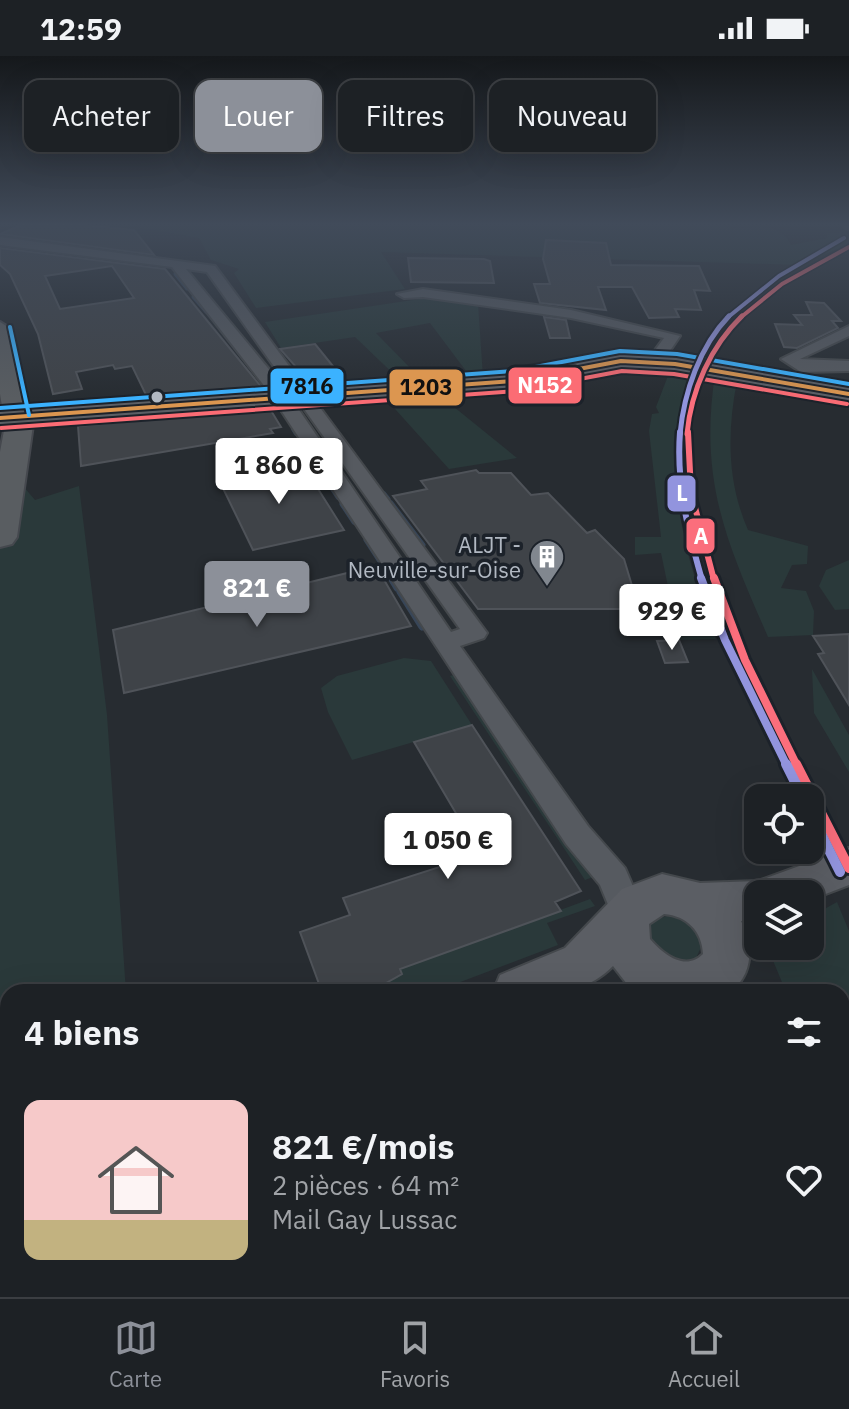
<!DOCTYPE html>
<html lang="fr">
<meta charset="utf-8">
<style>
body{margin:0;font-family:"IBM Plex Sans",sans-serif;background:#25292d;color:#f1f3f6;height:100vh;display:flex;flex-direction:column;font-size:30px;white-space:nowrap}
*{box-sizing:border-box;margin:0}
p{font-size:26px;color:#a0a3a7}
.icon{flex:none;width:44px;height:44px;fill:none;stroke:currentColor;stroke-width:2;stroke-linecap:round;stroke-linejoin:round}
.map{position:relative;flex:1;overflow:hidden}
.side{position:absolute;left:0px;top:928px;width:850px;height:314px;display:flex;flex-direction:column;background:#1d2125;border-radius:24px 24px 0 0;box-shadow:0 8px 32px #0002,0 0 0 2px #3b3e42}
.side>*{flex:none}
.banner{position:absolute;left:24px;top:24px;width:802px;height:72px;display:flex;gap:16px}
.tools{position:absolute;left:744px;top:728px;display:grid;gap:16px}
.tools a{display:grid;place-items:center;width:80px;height:80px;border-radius:16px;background:#1d2125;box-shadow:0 8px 32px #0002,0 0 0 2px #3b3e42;font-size:40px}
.price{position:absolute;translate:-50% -68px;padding:0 18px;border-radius:8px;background:#fff;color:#222;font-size:26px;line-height:52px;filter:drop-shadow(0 2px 4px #0008)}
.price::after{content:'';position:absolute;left:50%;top:48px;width:24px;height:18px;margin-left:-12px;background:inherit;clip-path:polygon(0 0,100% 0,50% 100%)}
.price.active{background:#8c9099;color:#fff}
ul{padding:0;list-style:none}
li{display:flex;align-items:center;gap:24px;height:200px;padding:0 24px}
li+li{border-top:2px solid #3b3e42}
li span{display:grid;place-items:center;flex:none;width:224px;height:160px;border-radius:16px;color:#555}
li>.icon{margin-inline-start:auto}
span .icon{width:96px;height:96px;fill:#fffc;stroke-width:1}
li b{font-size:34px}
h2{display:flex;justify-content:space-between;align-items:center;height:96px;padding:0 24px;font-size:34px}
.tag{padding:0 28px;border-radius:16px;background:#1d2125;box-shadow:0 8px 32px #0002,0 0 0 2px #3b3e42;font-size:28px;line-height:72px}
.tag.active{background:#8c9099;color:#fff}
.status{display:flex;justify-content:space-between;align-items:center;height:56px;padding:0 40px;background:#1d2125;direction:ltr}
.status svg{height:22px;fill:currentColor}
.tabs{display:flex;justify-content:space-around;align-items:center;height:112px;border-top:2px solid #3b3e42;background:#1d2125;font-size:22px;color:#a0a3a7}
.tabs a{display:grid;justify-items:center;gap:4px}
.tabs .active{color:#8c9099}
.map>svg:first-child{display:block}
</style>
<div class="status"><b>12:59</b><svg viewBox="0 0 49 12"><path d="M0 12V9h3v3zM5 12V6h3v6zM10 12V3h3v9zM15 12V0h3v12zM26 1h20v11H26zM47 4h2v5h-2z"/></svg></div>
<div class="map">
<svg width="849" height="1241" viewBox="0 0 849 1241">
<rect width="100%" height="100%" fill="#272c31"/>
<path fill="#2a393a" d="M89,169H727L732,173C754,171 781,166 791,189L828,182L826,177L847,176L849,188L799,209L381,196L405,233L256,252L234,217L239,213L211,204L199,182L144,172Z
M433,241L478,247L483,321L472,323L430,267L376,277L423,325L404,328L355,281L281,292L265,266Z
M671,312L694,315C689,334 682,354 679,374C668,446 691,516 716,583L677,584L668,564H650L648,552L672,550L661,497L635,499V481H661L649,375L652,358L659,357L656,351Z
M715,318L737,325C727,376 727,426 748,474L808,490L807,508L792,509L781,532L806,535L814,555L813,579L768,581C726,485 699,425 715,318Z
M438,338L517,402L449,413L387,344Z
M0,403L35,444L79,430L107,659L126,936H8V1234H225L227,1241H0Z
M849,504V553L835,554L819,530L826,514Z
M404,602L431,605L472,669L352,704L328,656L321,632L337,620Z
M812,613L849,679V716L814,657Z
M457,618L601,818L585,824L450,620Z
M590,843L595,850L547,867L558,889L434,936H370L401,918L400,913Z
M837,846L849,875V1059L842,1046V936H786L767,890H810V861Z
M669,859L694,870L703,887L696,902L677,906L650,887L648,875L653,865Z"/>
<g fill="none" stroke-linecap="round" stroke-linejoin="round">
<path stroke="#384658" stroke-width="3" d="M175,218L187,233
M193,241L206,256"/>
<path stroke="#384658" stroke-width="4" d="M293,373L296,378"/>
<path stroke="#384658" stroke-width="5" d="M314,405L338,441
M384,438L388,443
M391,447L423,489
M342,448L354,466
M366,484L392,524"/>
<path stroke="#384658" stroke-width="7" d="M391,522L397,532
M400,536L422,571"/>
</g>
<path fill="#3f4348" stroke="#4f5359" stroke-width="2" fill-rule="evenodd" d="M21,169H84L134,174L154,199L0,178Z
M546,184L606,187L611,209L699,210L710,235L694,234L701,254L675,253L679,261L649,262L632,231H598L606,254L540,247L534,228H550L543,203Z
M0,192L165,213L263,333L147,341L132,310L115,313L113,309L76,316L82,333L53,338L38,278L10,218L0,209ZM112,210L134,242L60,253L45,220Z
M408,202L484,203L490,205L494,227L411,226Z
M806,246L824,247L841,265H832L838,272L797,292L784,291L775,268L802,269L794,259H812Z
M544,261L566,264L570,282H550Z
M315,288L332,309L347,327L313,330L280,293Z
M270,353L281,371L270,373L273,377L81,410L78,370Z
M301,406L344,474L253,494L218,422Z
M476,414L479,417H511L531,439L548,437L587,477L595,474L624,503L639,553H478L393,440L427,433L421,425Z
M376,510L411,570L124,637L113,574Z
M849,578V649L818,598L824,597L813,580Z
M679,584L688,606L665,607L657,585Z
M472,669L581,835L555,846L561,855L400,913L402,918L370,936H322L300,876L350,859L343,842L480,798L414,686Z"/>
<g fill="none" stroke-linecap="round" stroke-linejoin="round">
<defs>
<path id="street" d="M843,169H849V173L845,172Z
M0,181L215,210L487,577L484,582L460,590L588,770L625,812L645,858L640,868L628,873L616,868L600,829L566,788L269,336L172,211L0,189ZM186,213L207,216L460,573L451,576L282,329Z
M423,233L571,254L680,280L661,308L655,310L647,305L664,282L571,262L423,241L404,242L397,238Z
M849,270V280L800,303L849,305V315L801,316L781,303Z"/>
<path id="secondary" d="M621,298L675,301L849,331V345L675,315L621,312L515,332L0,369V355L515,318Z
M849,792V829L810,844V838H758V865H741C753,890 754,916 731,936H638L627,928L613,910C580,944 537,936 493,936L500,919L565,892L622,833L662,818L700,827L758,825ZM664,858C687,860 702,875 703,898C685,916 663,898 650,883L649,868Z
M8,1187V1234H33L29,1241H0V1190Z"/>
<path id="primary" d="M0,266L11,273L33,369L17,481L12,488L0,491V396L5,369L0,338Z"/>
</defs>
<use href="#street" stroke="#44484c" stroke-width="4"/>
<use href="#secondary" stroke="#44484c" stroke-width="4"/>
<use href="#primary" stroke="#45484e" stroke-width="4"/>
<use href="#street" fill="#565a60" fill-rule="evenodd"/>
<use href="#secondary" fill="#5b5e64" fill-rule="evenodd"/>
<use href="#primary" fill="#595d61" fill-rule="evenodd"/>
<defs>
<path id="bus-1" d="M0,362L515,325L621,305L675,308L849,338"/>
<path id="bus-2" d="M1,372L516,335L622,315L674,318L847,348"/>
<path id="bus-3" d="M10,271L29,359
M0,352L514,315L620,295L677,298L849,328"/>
</defs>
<use href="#bus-1" stroke="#1c222a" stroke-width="8"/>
<use href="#bus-2" stroke="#1c222a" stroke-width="8"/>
<use href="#bus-3" stroke="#1c222a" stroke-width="8"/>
<use href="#bus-1" stroke="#dc9650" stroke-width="4"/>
<use href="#bus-2" stroke="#fb6c74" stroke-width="4"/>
<use href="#bus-3" stroke="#3bb2ff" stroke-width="4"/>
<defs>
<path id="rail-1-far4" d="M740,262L782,228L849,191"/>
<path id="rail-1-far3" d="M687,378C691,334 711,290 742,260"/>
<path id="rail-1-far2" d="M688,376L691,436L714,524"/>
<path id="rail-1-far1" d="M714,522L745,604L797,710"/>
<path id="rail-1" d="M796,708L849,812"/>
<path id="rail-2-far4" d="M727,262L779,220L844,182"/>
<path id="rail-2-far3" d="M680,378C684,336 700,290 729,260"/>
<path id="rail-2-far2" d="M680,376C676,428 688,475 702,524"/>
<path id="rail-2-far1" d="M701,522L725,584L787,710"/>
<path id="rail-2" d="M786,708L803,742
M810,756L840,816"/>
</defs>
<use href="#rail-1-far4" stroke="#1c222a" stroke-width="7"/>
<use href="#rail-1-far3" stroke="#1c222a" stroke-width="9"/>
<use href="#rail-1-far2" stroke="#1c222a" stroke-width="11"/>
<use href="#rail-1-far1" stroke="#1c222a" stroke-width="14"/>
<use href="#rail-1" stroke="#1c222a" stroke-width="16"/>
<use href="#rail-2-far4" stroke="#1c222a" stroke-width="7"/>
<use href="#rail-2-far3" stroke="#1c222a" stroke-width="9"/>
<use href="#rail-2-far2" stroke="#1c222a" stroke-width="11"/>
<use href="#rail-2-far1" stroke="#1c222a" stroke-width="14"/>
<use href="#rail-2" stroke="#1c222a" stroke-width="16"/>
<use href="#rail-1-far4" stroke="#fb6e7c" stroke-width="4"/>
<use href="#rail-1-far3" stroke="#fb6e7c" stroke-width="5"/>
<use href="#rail-1-far2" stroke="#fb6e7c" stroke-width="6"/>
<use href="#rail-1-far1" stroke="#fb6e7c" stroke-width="8"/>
<use href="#rail-1" stroke="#fb6e7c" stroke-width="10"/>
<use href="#rail-2-far4" stroke="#9294de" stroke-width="4"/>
<use href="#rail-2-far3" stroke="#9294de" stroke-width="5"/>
<use href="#rail-2-far2" stroke="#9294de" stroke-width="6"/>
<use href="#rail-2-far1" stroke="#9294de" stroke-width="8"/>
<use href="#rail-2" stroke="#9294de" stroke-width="10"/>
</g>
<linearGradient id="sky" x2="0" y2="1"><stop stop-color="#15181b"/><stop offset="0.49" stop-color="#414b5a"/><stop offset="1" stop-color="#414b5a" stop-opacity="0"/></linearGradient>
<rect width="849" height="343" fill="url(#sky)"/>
<defs>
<symbol id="building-pin" viewBox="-11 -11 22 30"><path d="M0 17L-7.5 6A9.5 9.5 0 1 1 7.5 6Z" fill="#81878f" stroke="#1c222a"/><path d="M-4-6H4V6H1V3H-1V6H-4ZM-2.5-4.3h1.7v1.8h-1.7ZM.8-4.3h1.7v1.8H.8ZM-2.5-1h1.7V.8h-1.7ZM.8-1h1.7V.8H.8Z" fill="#fff"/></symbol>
</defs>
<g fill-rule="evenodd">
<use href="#building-pin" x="527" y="481" width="40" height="54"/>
</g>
<circle fill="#b1b8c2" stroke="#1c222a" stroke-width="3" cx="157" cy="341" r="7"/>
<g text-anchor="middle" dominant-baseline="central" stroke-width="7" stroke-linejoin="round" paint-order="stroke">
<g font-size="22" fill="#b1b8c2" stroke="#1c222a" text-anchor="end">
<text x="521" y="488">ALJT -<tspan x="521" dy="25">Neuville-sur-Oise</tspan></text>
</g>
</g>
<g stroke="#1c222a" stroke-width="3">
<rect x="507" y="310" width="76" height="39" rx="8" fill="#fb6c74"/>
<rect x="269" y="311" width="76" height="38" rx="8" fill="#3bb2ff"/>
<rect x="388" y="312" width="76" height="39" rx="8" fill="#dc9650"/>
<rect x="666" y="418" width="31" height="39" rx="8" fill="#9294de"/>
<rect x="685" y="461" width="31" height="38" rx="8" fill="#fb6e7c"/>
</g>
<g font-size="22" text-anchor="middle" font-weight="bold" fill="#fff">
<text x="545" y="337">N152</text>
<text x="682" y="445">L</text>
<text x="701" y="488">A</text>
</g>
<g font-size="22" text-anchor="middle" font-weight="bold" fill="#111">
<text x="307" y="338">7816</text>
<text x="426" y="339">1203</text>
</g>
</svg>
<div class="tools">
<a><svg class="icon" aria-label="locate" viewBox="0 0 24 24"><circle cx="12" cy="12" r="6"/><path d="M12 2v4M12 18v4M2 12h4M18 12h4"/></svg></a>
<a><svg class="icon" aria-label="layers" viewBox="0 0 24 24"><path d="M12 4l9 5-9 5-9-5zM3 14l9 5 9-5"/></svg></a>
</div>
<b class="price" style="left:279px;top:450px">1 860 €</b>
<b class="price active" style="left:257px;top:573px">821 €</b>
<b class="price" style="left:672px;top:596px">929 €</b>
<b class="price" style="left:448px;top:825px">1 050 €</b>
<div class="banner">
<a class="tag">Acheter</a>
<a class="tag active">Louer</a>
<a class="tag">Filtres</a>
<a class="tag">Nouveau</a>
</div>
<section class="side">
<h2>4 biens<svg class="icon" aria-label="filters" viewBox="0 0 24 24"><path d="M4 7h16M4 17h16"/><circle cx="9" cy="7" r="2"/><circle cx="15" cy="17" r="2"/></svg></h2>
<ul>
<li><span style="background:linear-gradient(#f6c9c9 75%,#c2b280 0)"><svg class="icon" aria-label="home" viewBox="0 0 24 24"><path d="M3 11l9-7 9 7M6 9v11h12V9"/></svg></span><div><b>821 €/mois</b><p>2 pièces · 64 m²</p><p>Mail Gay Lussac</p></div><svg class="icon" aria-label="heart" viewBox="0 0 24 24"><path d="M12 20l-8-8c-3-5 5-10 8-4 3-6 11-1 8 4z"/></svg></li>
</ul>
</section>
</div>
<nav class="tabs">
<a class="active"><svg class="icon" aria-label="map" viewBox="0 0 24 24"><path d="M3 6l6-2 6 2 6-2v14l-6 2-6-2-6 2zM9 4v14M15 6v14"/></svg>Carte</a>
<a><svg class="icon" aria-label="saved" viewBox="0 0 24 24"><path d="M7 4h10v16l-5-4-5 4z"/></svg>Favoris</a>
<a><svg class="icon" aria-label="home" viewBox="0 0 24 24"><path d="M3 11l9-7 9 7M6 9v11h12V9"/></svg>Accueil</a>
</nav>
